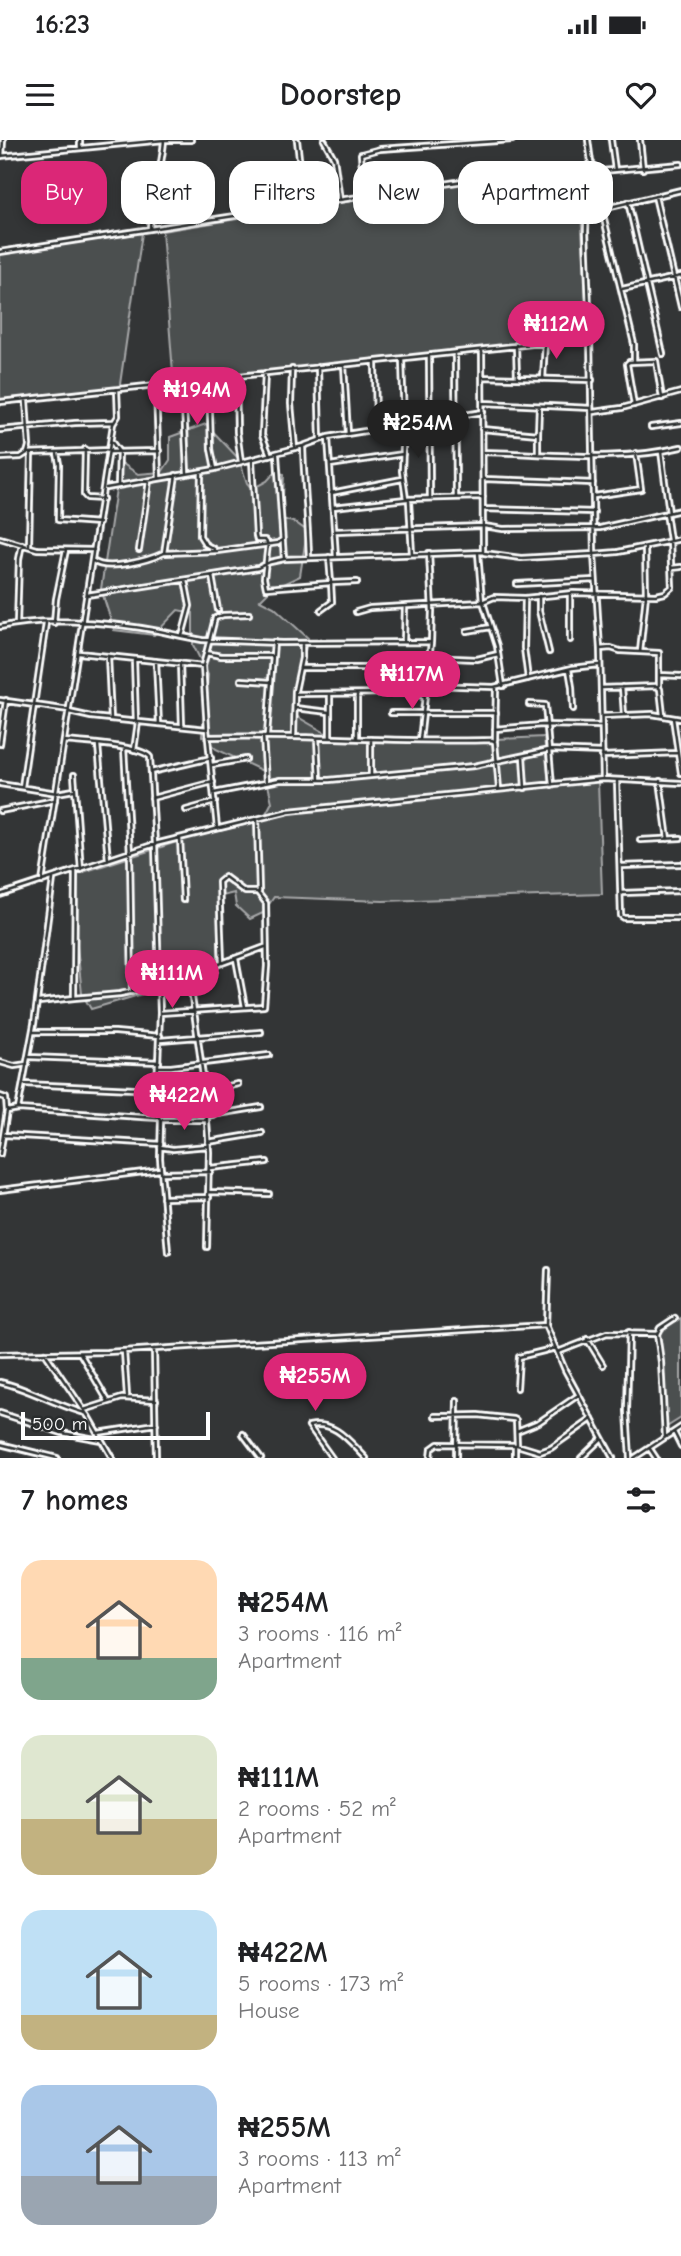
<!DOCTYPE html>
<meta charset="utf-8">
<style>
body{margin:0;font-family:"Comic Neue",sans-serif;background:#f6f6f6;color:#202124;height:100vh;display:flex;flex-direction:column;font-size:26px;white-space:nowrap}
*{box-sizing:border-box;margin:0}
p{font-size:23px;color:#757577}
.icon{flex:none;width:38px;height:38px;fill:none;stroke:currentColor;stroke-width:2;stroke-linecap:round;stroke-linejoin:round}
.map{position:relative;height:1318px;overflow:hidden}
.side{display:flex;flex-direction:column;background:#fff;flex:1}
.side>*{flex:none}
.hud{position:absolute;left:21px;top:21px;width:640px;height:63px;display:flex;gap:14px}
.scale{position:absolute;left:21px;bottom:18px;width:189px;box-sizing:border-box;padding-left:7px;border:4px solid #fff;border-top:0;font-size:19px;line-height:24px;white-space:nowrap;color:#fff;-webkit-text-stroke:5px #2a2d2e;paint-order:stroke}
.price{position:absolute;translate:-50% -60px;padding:0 16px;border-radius:24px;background:#db2777;color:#fff;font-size:23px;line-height:46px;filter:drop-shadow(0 2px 4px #0008)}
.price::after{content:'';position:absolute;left:50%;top:42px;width:21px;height:16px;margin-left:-10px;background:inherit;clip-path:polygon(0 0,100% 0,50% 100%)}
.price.current{background:#222;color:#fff}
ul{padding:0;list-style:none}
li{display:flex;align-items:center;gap:21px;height:175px;padding:0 21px}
li span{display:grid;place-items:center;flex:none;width:196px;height:140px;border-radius:21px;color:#555}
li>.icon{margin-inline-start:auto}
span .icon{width:84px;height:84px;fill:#fffc;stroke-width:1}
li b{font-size:30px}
h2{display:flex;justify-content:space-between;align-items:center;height:84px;padding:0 21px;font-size:30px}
.tag{padding:0 24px;border-radius:21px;background:#fff;box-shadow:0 4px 10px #0003;font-size:24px;line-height:63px}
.tag.current{background:#db2777;color:#fff}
.status{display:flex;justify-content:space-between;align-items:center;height:49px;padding:0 35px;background:#fff;direction:ltr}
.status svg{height:19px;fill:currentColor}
header{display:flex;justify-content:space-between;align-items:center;height:91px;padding:0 21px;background:#fff;font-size:32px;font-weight:700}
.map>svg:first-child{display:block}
</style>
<div class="status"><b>16:23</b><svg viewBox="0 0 49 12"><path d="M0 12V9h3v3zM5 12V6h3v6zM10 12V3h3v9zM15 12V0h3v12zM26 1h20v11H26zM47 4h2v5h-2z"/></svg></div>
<header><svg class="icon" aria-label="menu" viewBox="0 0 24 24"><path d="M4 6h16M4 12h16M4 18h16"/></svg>Doorstep<svg class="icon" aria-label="heart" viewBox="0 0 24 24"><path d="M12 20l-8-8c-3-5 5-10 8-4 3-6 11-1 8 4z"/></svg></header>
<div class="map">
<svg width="681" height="1318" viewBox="0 0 681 1318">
<rect width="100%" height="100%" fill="#333536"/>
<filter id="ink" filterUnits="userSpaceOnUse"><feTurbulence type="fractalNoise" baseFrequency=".0143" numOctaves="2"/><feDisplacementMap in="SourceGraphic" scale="14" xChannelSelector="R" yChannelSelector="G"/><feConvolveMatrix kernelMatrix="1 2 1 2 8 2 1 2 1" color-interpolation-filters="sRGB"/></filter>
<g filter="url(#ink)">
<path fill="#4c4f50" stroke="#a6a7a8" stroke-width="2" d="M578,25L589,200L174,246L162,91Z
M142,93L119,251L0,264V114Z
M206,284L239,319L247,343L252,349L267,341L275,332L284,334L282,379L296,383L307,391L300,436L270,450L260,460L274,467L308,498L291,573L336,599L427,602L544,597L549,645L598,641L602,754L383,761L274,757L263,773L250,779L236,766L234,753L218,757V832L91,869L82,854L75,786L74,735L189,698L262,681L272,662L265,632L216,609L202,596L208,535L193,505V473L178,470L154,495L114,490L101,449L120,322L138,334L162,332L170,320V297Z
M681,1178V1278L665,1288L659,1192Z"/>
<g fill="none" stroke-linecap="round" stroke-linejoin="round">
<defs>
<path id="minor" d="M297,0L301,36L298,66
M324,0L334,18L340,60
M588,0L591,22
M611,0L615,30
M640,0L643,29
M80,8V0
M0,16L164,0H191
M2,16L3,0
M595,28L600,62L634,204V222
M364,56L361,14L380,9L512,0
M655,56L681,167
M628,62L663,214
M587,65L600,62
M602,69L681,50
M150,89C151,59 162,30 164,0
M0,112L522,32L588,27L591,22L597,30L602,31L681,24
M622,149L681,136
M590,199L594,414L600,509L603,639
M516,205L517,238L592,240
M455,213L456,357
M429,216L430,358
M402,219L404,284L402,331L406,359
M375,222L376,288
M344,225L348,294
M318,227L320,300
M292,229L291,264L295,308
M265,233L262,295L270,315
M236,236L237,292L241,322
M482,237L517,238
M209,239L211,309L215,329
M543,239L545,203
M183,242L187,333
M156,247L159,338
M26,261L29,306L27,313
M0,262L588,198L590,194L586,91L588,27
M483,263L591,268
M634,265L627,224L629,222L656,221L662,258
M593,272L622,268L681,252
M651,287L681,283
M482,289L538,294L539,266
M0,290L75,283L113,282
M538,294V314
M328,298L336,417
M111,301L119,312L118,346
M303,306C304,344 308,380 309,417
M85,309L84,355L87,358L103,359
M661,311L669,373
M109,312L159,311
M483,312C549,313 616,323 681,307
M57,313L59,324L58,380L99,383
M277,315L284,419
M0,318L21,317L27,313L110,310
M252,320L256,396L257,400H265L268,404L264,438L266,448L331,443L329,417
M330,325L403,314
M201,332L200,396L205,404L214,409
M484,339L593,343
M106,348L215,329L303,306L328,297L483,272
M331,353L402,339
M594,356L641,349L636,313
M409,361L412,414
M333,367L406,359L483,357
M483,369L594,372
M335,391L484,386L503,389L600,388L681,370
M0,398L37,409L94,410
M29,406L31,313
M139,410L149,341
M164,413L217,411L278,403L282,400
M478,413L482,462
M484,413L521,418L594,414L618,412L681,399
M93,421C107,432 149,420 164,413L176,335
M671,428L681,427
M212,436L218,470
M517,444L595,440
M87,455L258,428L270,422L284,419L483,412L482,210
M539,456V471L549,512
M525,459L524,508L528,539
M483,462L497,506L503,546
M321,470L332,462L331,443L357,442
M356,472L370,468L482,462L494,457L525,458L573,453L656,455L665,453L672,447L670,400L666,373
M54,483L56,459L66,410
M17,484L19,419L22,404
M0,487C49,475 133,484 182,496L190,466L185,440
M467,491L491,487
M182,496L202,500L282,503L431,502L432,471L429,413
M570,500V454
M404,501L405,467
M600,509L611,508L620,511L659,513V548
M640,512L646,455L645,407
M79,513L203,526
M206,513L221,516H272
M108,516L111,579
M429,517L477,519L498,514
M134,519L136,582
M156,521L159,584
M180,523L182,586
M300,528H427
M569,529L572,547L573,569
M660,535L681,536
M241,540L271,542
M427,545L494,547L572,528L599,525
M622,547L624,574
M601,548L657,546L660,549L663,575
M295,554L403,553L425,556
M330,555V597
M0,560L69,570
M529,564L545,565L552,645
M295,568L329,572
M69,572L91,577L207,589
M391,573H496
M602,576L652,574L681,579
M673,578L681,633
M495,589L542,585L602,586
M267,595L274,502
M294,595L295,551L302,518V503
M263,596L266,642
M208,597C303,594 398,603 492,600L495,602L499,649
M317,598L319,640
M357,598V554
M420,600L431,502
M495,600L496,548
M64,601C81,603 140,605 150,617L155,704L160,873L156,974L161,980L160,1018L168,1112
M0,604L6,560
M98,605L108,720
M124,608L130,714L132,852
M134,610L138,582
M523,616L525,648
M602,616L677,613
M212,625L246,619
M151,632L211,618
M74,635L81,730
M371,636V599
M617,641L621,776L624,778H681
M660,641L668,699
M0,644L57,653L74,650
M22,647L46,483
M214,653L280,640H329L474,626L549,610L602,612
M152,658L213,642
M186,670L215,662
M0,671L55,660
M217,688L207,589L203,526L215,478L223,475L249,474
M180,698L183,760
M640,700L681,698
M622,726L681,724
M75,732L74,858L120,854L158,846L222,823L219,742L225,737L245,752H259L257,679
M42,742L113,284L118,276L117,250
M622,753L681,751
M0,755L155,704L289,671L603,639L681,643
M236,819L245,867
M222,823L265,807
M189,835L205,951L209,1012L207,1107
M39,862L74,858
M160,873L264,866L267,826L266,763L258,753
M34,892H115L160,896
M160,900L261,892
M29,917L159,922
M0,922L14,926L27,924
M158,927H171L269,915
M24,944L156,950
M205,951L238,944
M156,955H205
M0,956L6,958L7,971
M18,969L157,978
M206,976L261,967
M161,980H206
M4,995L161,1004
M208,1002L262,993
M160,1007L173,1009L208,1006
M0,1014L7,971L18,969L34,884L53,739
M210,1028L267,1022
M161,1033L210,1032
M0,1050L160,1030
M209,1052L269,1054
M163,1058L209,1057
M546,1185L565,1230L613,1318
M629,1192L627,1271L630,1318
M657,1194L661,1222L665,1297
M587,1199L603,1225
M154,1209L156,1318
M124,1211L127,1256
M558,1212L607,1193L657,1194L660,1188L675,1178
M45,1213L88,1276L112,1318
M80,1213L108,1261
M0,1214L107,1212L546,1185L548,1130
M0,1242C28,1248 55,1265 85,1273
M517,1248L519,1217L556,1208
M84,1270L122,1258L156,1260
M0,1273L62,1293L101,1300
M435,1276L478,1275L514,1279L516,1280L517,1305
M517,1291L539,1282L577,1256
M674,1292L681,1306
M98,1293L156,1284
M243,1294L261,1318
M0,1304L57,1318
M650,1309L656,1318
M332,1318L309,1286C335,1280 349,1301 366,1318
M430,1318L431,1309L438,1304L517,1305L540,1312L551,1308L592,1279
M456,1318L457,1261
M515,1318V1305
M581,1318L602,1298
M634,1318L681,1287"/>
</defs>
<use href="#minor" stroke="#fff" stroke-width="8"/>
<use href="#minor" stroke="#2a2d2e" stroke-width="2.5"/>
</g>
</g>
</svg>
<div class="scale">500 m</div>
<b class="price" style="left:556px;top:221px">₦112M</b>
<b class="price" style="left:197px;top:287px">₦194M</b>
<b class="price current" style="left:418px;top:320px">₦254M</b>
<b class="price" style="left:412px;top:571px">₦117M</b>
<b class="price" style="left:172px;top:870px">₦111M</b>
<b class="price" style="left:184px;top:992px">₦422M</b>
<b class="price" style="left:315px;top:1273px">₦255M</b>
<div class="hud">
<a class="tag current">Buy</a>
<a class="tag">Rent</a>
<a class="tag">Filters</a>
<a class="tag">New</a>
<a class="tag">Apartment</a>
</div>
</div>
<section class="side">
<h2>7 homes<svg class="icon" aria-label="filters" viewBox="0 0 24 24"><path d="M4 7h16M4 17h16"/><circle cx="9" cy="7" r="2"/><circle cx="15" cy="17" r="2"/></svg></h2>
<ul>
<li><span style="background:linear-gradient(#ffd9b3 70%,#7fa58c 0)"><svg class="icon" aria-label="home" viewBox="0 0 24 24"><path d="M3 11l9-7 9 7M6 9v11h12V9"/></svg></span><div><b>₦254M</b><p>3 rooms · 116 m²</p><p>Apartment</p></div></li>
<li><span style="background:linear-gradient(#dfe7d0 60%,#c2b280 0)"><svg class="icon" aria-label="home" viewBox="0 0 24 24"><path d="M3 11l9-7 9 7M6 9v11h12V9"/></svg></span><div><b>₦111M</b><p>2 rooms · 52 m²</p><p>Apartment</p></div></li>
<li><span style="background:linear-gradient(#bfe0f5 75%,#c2b280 0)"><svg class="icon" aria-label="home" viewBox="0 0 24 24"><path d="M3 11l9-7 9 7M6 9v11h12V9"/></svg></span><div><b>₦422M</b><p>5 rooms · 173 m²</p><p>House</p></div></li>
<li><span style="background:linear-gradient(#a9c7e8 65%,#9aa5b1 0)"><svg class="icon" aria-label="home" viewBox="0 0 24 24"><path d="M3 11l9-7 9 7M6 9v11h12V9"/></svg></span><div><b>₦255M</b><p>3 rooms · 113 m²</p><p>Apartment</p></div></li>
</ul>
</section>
